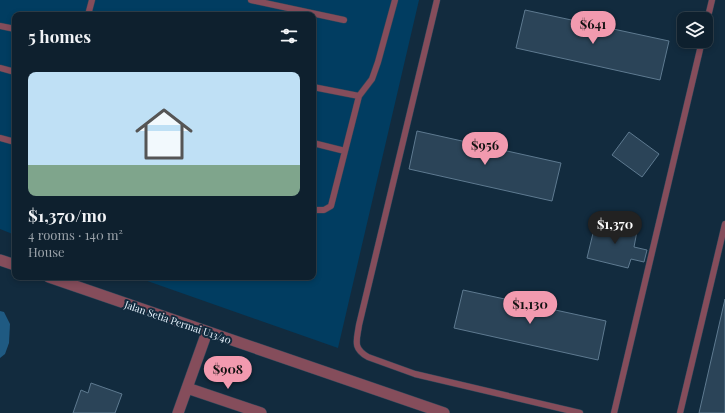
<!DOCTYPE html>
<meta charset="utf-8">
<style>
body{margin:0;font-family:"Playfair Display",serif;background:#172836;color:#f1f3f6;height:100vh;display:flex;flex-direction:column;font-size:15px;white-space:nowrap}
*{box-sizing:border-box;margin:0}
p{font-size:13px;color:#9ba3aa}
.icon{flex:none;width:22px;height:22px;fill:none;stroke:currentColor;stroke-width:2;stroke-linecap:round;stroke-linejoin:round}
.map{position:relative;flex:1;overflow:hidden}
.drawer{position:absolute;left:12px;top:12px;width:304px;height:268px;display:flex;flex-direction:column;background:#0e202e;border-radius:8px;box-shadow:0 2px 6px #0003,0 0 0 1px #2e3e4a}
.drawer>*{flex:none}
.buttons{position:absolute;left:677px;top:12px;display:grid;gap:8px}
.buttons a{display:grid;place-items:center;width:36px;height:36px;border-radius:8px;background:#0e202e;box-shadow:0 2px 6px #0003,0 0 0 1px #2e3e4a;font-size:20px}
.price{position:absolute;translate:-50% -34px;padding:0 9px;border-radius:14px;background:#f29aaf;color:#111;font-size:13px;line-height:26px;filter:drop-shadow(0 1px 2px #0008)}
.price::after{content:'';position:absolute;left:50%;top:24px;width:12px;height:9px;margin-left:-6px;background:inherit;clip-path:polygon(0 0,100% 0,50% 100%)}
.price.selected{background:#222;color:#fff}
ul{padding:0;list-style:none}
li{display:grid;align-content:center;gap:8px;height:212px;padding:0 16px}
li+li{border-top:1px solid #2e3e4a}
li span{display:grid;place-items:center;height:124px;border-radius:8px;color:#555}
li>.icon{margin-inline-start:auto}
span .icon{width:72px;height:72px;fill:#fffc;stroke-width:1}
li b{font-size:17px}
h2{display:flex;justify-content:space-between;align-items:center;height:48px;padding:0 16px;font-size:17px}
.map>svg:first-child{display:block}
</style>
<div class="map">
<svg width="725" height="413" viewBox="0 0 725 413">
<rect width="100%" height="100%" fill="#122b3e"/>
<path fill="#013d61" d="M0,0H419L338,348L136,277H313V15H15V235L0,229Z"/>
<path fill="#1f5a82" d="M0,311L4,312L10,324L9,343L5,354L0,358Z"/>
<path fill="#2b4458" stroke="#5e7a90" d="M525,10L669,41L660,80L516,48Z
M417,131L561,163L552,201L409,169Z
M629,132L659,154L642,177L612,155Z
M596,221L637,231L634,247L647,250L644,262L631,259L628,268L587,258Z
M463,290L606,321L598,360L454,328Z
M725,299V413H699Z
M91,383L122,394L115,413H73L81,390L88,393Z"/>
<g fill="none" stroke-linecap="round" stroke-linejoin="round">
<defs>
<path id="service" d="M251,0L344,20
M437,0L359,325C357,340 352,348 368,357L415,374L580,413
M88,15L92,0
M706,25L712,0
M0,26L15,29
M0,68L15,72
M313,87L359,96L372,79L378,62L395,0
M0,138L15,142
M313,143L345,151
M313,210H324L331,206L359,96
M614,413L702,41
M680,413L725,224"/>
<path id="minor" d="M187,388L261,413
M178,413L207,332"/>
<path id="tertiary" d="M0,260L15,265
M49,277L444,413"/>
</defs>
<use href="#service" stroke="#304759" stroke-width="7"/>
<use href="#minor" stroke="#304759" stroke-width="12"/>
<use href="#tertiary" stroke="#304759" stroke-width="12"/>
<use href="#service" stroke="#854d5b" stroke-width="6"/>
<use href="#minor" stroke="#854d5b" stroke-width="11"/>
<use href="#tertiary" stroke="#854d5b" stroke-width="11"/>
</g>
<g text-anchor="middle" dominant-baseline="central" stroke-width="4" stroke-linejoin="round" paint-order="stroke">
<g font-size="10" fill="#e7f3fd" stroke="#122b3e">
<text transform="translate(178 322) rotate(19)">Jalan Setia Permai U13/40</text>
</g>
</g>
</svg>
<div class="buttons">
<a><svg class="icon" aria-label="layers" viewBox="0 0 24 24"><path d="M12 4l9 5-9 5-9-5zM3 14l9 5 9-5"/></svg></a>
</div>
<b class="price" style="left:593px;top:45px">$641</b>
<b class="price" style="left:485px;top:166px">$956</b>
<b class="price selected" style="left:615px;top:245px">$1,370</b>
<b class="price" style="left:530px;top:325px">$1,130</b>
<b class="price" style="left:228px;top:390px">$908</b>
<section class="drawer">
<h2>5 homes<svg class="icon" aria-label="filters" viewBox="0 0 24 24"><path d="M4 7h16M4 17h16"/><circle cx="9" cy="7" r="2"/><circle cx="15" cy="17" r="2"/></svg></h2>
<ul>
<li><span style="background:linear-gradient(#bfe0f5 75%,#7fa58c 0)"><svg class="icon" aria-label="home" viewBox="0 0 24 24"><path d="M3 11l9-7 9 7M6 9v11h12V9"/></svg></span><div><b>$1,370/mo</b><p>4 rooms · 140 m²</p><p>House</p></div></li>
</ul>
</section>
</div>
